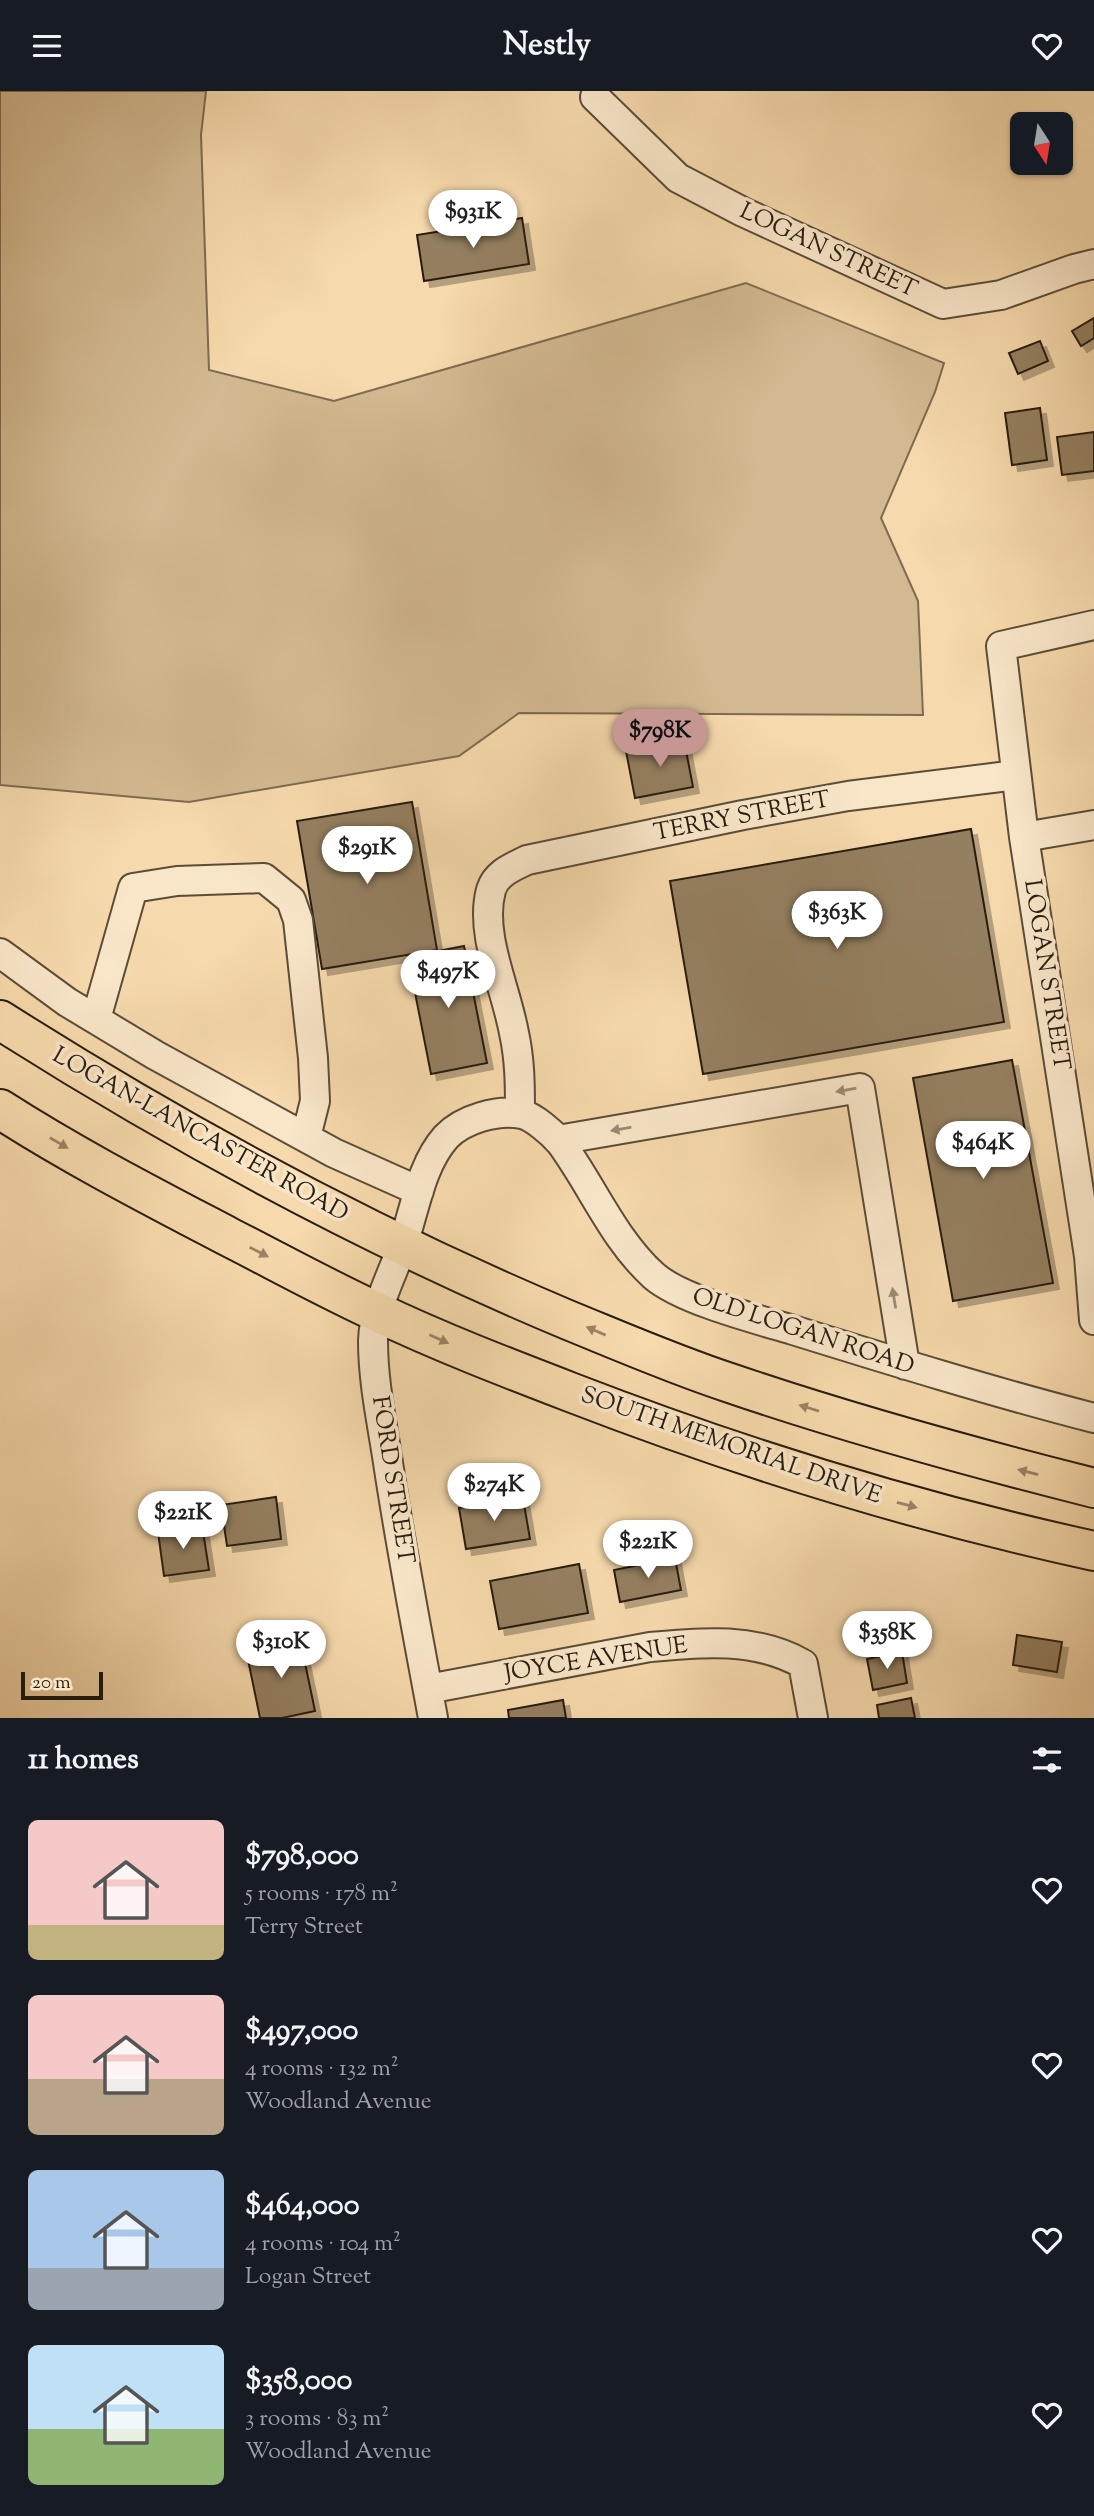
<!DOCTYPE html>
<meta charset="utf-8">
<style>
body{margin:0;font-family:"Sorts Mill Goudy",serif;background:#20242c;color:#f1f3f6;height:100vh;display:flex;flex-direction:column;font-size:26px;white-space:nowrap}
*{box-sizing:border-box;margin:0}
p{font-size:23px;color:#9ea1a6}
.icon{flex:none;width:38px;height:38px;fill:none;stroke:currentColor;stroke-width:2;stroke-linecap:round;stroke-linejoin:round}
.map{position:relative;height:1627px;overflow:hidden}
.drawer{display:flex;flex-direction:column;background:#171b24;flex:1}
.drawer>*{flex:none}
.needle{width:46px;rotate:168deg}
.tools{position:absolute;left:1010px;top:21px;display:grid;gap:14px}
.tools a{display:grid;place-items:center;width:63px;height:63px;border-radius:10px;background:#171b24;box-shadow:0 2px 5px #0004;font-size:35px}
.scale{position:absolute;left:21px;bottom:18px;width:82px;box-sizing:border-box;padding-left:7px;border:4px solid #291d10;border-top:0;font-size:19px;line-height:24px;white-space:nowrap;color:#291d10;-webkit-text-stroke:5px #f9e6c9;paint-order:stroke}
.price{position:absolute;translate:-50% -60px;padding:0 16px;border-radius:24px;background:#fff;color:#222;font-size:23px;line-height:46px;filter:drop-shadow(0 2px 4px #0008)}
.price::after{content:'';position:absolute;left:50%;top:42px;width:21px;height:16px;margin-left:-10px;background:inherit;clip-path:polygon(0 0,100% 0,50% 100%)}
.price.active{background:#c59692;color:#111}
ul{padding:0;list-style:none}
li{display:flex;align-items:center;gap:21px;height:175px;padding:0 28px}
li span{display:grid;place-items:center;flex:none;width:196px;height:140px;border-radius:10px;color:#555}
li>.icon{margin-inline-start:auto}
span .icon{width:84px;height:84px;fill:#fffc;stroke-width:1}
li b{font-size:30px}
h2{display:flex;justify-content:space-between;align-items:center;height:84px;padding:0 28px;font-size:30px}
header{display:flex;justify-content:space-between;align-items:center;height:91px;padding:0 28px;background:#171b24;font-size:32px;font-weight:700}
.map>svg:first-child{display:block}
</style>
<header><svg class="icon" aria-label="menu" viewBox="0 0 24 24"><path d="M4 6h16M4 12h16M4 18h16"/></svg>Nestly<svg class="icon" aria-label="heart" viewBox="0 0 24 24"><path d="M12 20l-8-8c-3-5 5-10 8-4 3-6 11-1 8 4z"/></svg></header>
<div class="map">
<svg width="1094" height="1627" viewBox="0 0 1094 1627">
<defs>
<filter id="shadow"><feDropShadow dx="6" dy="6" stdDeviation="0" flood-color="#0004"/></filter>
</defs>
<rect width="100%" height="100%" fill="#f6d9ac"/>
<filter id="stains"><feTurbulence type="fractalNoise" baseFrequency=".00286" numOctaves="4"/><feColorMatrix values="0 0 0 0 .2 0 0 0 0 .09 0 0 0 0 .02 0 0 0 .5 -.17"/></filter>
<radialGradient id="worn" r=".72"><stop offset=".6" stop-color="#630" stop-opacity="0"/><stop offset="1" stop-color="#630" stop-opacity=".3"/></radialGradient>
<path fill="#d3b991" stroke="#7e6b50" stroke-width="2" d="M0,0H206L201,44L209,279L334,310L746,192L944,272L935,301L881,427L918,510L923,624L519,622L459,665L189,711L0,694Z"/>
<path fill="#947f61" stroke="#291d10" stroke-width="2" filter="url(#shadow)" d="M522,127L529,173L424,190L417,144Z
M1094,227V247L1081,255L1072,240Z
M1040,250L1048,270L1018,283L1009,262Z
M1040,317L1047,369L1012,374L1005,322Z
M1094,341V380L1062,384L1057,346Z
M684,649L693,696L635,707L626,660Z
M412,711L437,859L322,878L297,730Z
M971,738L1004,931L703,983L670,790Z
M464,855L487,972L431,983L408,866Z
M1012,969L1053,1192L953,1210L913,987Z
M276,1406L281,1448L227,1455L221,1414Z
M523,1407L530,1448L466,1458L459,1417Z
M202,1434L209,1479L164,1485L158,1441Z
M675,1467L681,1499L620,1511L614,1479Z
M579,1473L588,1522L499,1538L490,1490Z
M1017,1544L1062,1551L1057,1581L1013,1574Z
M300,1548L315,1620L282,1627H260L246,1559Z
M902,1561L907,1592L873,1599L867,1568Z
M911,1607L915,1627H879L877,1614Z
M563,1609L566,1627H509L508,1619Z"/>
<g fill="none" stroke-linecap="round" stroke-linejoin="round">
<defs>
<path id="minor" d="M595,6L678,87L743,121L943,213L1001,204L1074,178L1094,173
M1094,534L1001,555L1024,746L1089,1165L1094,1229
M1024,746L1094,734
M0,862L67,911L155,964L334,1062L419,1100
M96,928L133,797L177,790L264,787L291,809L298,829L313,967L315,1010L306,1046
M520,1022C520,995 520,969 514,942C506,897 479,843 491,799C496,782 513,776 527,769L743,724L848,705L1016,684
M558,1049L860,997L905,1274
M428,1598L650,1556C702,1551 756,1546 803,1573L813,1627
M433,1627C417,1540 400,1453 387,1365C381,1327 373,1289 373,1250C374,1216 392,1185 403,1153C415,1118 421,1074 446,1046C463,1028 498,1018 522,1023C534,1026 552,1042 560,1051C592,1094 613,1148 654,1185C682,1209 756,1228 793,1239C893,1270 993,1301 1094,1327"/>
<path id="highway" d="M0,929C181,1044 370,1146 568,1229C622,1251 675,1274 730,1292C850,1333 971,1366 1094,1397
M0,1018C73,1065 151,1105 229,1146C278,1171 327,1198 377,1221C440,1251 505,1276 570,1301C741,1367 915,1421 1094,1460"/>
</defs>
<use href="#minor" stroke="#5c4c37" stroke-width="32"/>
<use href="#highway" stroke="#291d10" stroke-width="42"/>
<use href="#minor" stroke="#f9e6c9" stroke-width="28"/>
<use href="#highway" stroke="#f6d9ac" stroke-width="38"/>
</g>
<defs><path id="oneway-solid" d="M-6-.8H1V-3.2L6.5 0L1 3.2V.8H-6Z" transform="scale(1.75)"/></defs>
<g fill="#9b8c76">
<use href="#oneway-solid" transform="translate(846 999) rotate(170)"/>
<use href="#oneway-solid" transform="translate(621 1038) rotate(170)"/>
<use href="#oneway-solid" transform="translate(894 1207) rotate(-99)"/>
</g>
<g fill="#9a8466">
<use href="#oneway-solid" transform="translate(59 1052) rotate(30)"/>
<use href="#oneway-solid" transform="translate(259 1161) rotate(27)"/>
<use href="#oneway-solid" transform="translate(596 1240) rotate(-157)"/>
<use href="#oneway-solid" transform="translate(439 1248) rotate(24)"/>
<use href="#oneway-solid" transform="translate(809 1317) rotate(-163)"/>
<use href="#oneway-solid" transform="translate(1028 1381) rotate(-166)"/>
<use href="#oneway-solid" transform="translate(907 1414) rotate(15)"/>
</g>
<g text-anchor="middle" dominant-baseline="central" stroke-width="7" stroke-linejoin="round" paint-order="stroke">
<g font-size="24" fill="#291d10" stroke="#f9e6c9">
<text transform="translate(828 160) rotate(25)">LOGAN STREET</text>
<text transform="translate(742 726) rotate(-11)">TERRY STREET</text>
<text transform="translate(1046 884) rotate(81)">LOGAN STREET</text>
<text transform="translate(200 1044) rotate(29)">LOGAN-LANCASTER ROAD</text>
<text transform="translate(803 1241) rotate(18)">OLD LOGAN ROAD</text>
<text transform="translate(731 1355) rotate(19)">SOUTH MEMORIAL DRIVE</text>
<text transform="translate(392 1389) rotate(81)">FORD STREET</text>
<text transform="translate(596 1569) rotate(-9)">JOYCE AVENUE</text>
</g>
</g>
<rect width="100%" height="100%" filter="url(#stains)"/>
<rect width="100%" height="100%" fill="url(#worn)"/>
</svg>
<div class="tools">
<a><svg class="needle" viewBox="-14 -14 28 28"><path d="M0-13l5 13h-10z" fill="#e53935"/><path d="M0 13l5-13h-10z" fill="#9ea1a6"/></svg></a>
</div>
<div class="scale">20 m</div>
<b class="price" style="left:473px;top:159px">$931K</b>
<b class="price active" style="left:660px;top:678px">$798K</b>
<b class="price" style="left:367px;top:795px">$291K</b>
<b class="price" style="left:837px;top:860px">$363K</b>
<b class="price" style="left:448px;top:919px">$497K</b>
<b class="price" style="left:983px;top:1090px">$464K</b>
<b class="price" style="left:494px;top:1432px">$274K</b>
<b class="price" style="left:183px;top:1460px">$221K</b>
<b class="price" style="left:648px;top:1489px">$221K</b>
<b class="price" style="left:887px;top:1580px">$358K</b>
<b class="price" style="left:281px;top:1589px">$310K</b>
</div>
<section class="drawer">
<h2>11 homes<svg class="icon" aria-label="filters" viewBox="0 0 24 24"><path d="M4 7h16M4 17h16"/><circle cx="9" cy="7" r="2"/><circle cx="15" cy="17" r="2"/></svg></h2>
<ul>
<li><span style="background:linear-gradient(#f6c9c9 75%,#c2b280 0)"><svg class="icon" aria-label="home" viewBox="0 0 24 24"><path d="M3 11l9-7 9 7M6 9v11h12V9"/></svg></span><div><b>$798,000</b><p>5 rooms · 178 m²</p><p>Terry Street</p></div><svg class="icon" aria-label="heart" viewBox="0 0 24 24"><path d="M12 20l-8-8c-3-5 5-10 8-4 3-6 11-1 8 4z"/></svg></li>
<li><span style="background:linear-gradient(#f6c9c9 60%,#b9a48a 0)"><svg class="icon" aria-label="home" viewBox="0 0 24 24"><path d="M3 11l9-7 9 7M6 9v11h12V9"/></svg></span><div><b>$497,000</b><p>4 rooms · 132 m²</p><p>Woodland Avenue</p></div><svg class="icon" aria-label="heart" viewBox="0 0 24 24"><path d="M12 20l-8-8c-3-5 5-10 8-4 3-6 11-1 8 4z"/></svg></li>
<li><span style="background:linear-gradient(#a9c7e8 70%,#9aa5b1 0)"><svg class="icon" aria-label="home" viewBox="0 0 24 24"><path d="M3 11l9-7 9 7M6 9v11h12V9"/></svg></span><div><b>$464,000</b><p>4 rooms · 104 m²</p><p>Logan Street</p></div><svg class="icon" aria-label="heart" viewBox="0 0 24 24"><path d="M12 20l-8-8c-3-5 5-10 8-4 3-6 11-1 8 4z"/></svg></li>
<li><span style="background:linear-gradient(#bfe0f5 60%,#8fb573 0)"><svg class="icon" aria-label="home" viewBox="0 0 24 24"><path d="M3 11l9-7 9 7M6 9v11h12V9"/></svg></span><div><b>$358,000</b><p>3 rooms · 83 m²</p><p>Woodland Avenue</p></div><svg class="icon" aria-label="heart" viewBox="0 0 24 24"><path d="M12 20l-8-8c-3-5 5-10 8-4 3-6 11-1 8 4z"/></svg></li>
</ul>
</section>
